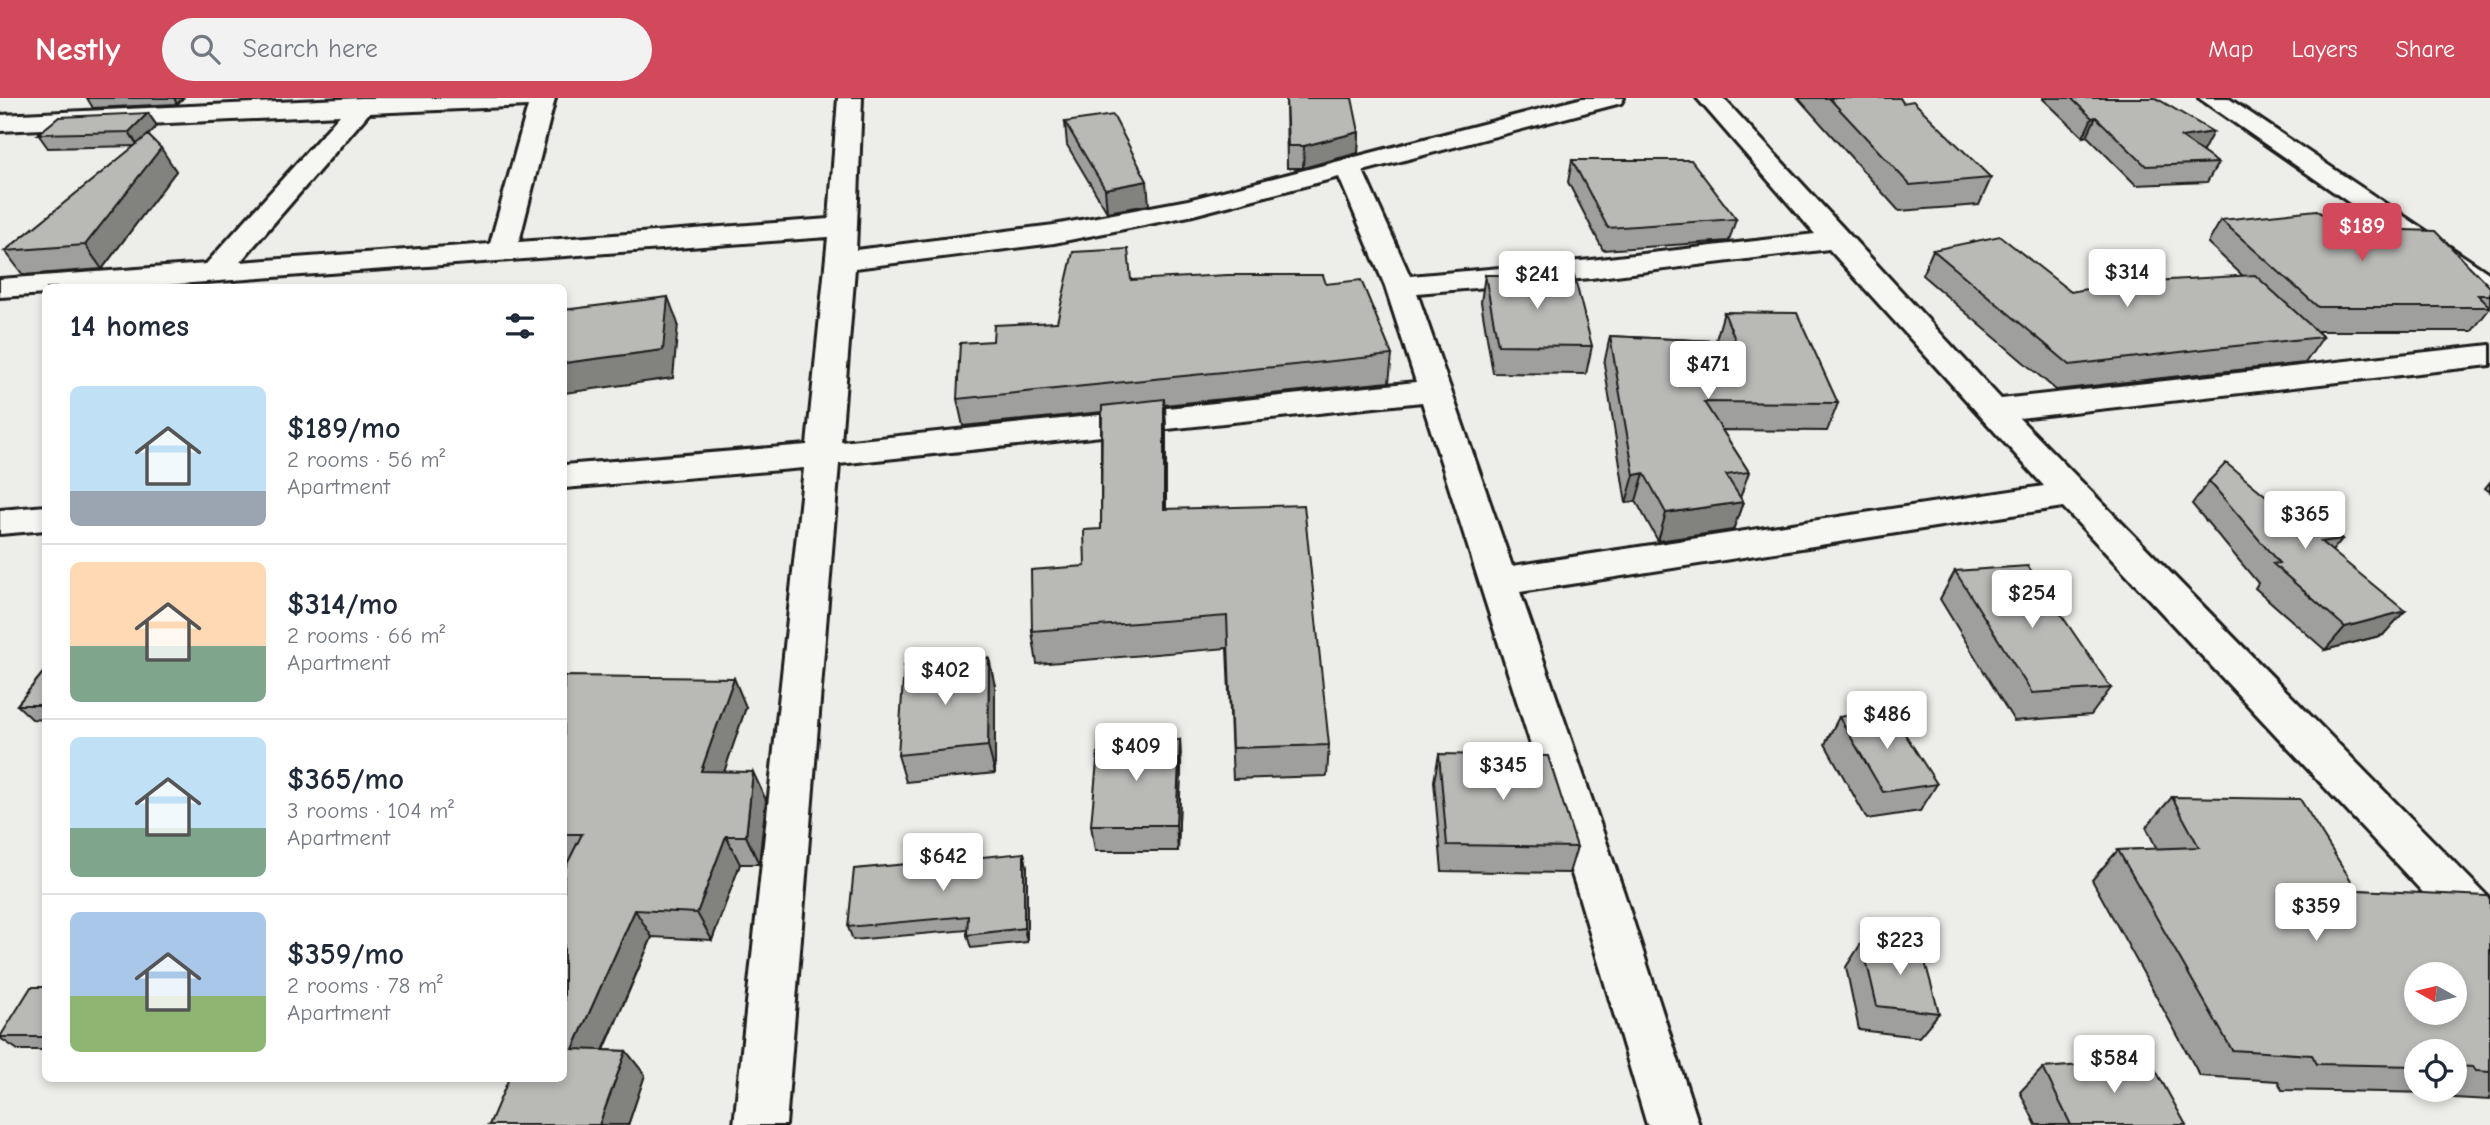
<!DOCTYPE html>
<meta charset="utf-8">
<style>
body{margin:0;font-family:"Comic Neue",sans-serif;background:#f2f2f3;color:#1f2937;height:100vh;display:flex;flex-direction:column;font-size:26px;white-space:nowrap}
*{box-sizing:border-box;margin:0}
p{font-size:23px;color:#747a83}
.icon{flex:none;width:38px;height:38px;fill:none;stroke:currentColor;stroke-width:2;stroke-linecap:round;stroke-linejoin:round}
.map{position:relative;flex:1;overflow:hidden}
.drawer{position:absolute;left:42px;top:186px;width:525px;height:798px;display:flex;flex-direction:column;background:#fff;border-radius:10px;box-shadow:0 4px 10px #0003}
.drawer>*{flex:none}
.needle{width:46px;rotate:278deg}
.fabs{position:absolute;left:2404px;top:864px;display:grid;gap:14px}
.fabs a{display:grid;place-items:center;width:63px;height:63px;border-radius:50%;background:#fff;box-shadow:0 4px 10px #0003;font-size:35px}
.price{position:absolute;translate:-50% -60px;padding:0 16px;border-radius:7px;background:#fff;color:#222;font-size:23px;line-height:46px;filter:drop-shadow(0 2px 4px #0008)}
.price::after{content:'';position:absolute;left:50%;top:42px;width:21px;height:16px;margin-left:-10px;background:inherit;clip-path:polygon(0 0,100% 0,50% 100%)}
.price.current{background:#d1495b;color:#fff}
ul{padding:0;list-style:none}
li{display:flex;align-items:center;gap:21px;height:175px;padding:0 28px}
li+li{border-top:2px solid #e0e1e3}
li span{display:grid;place-items:center;flex:none;width:196px;height:140px;border-radius:10px;color:#555}
li>.icon{margin-inline-start:auto}
span .icon{width:84px;height:84px;fill:#fffc;stroke-width:1}
li b{font-size:30px}
h2{display:flex;justify-content:space-between;align-items:center;height:84px;padding:0 28px;font-size:30px}
header{display:flex;align-items:center;gap:42px;box-sizing:border-box;height:98px;padding:0 35px;background:#d1495b;color:#fff}
header strong{font-size:33px}
nav{display:flex;gap:38px;margin-inline-start:auto;font-size:24px}
.search{width:490px;height:63px;background:#f2f2f3;display:flex;align-items:center;gap:18px;box-sizing:border-box;padding:0 24px;border-radius:38px;color:#747a83;font-size:26px}
.map>svg:first-child{display:block}
</style>
<header>
<strong>Nestly</strong>
<div class="search"><svg class="icon" aria-label="search" viewBox="0 0 24 24"><circle cx="10" cy="10" r="6"/><path d="M15 15l6 6"/></svg>Search here</div>
<nav><a>Map</a><a>Layers</a><a>Share</a></nav>
</header>
<div class="map">
<svg width="2490" height="1027" viewBox="0 0 2490 1027">
<rect width="100%" height="100%" fill="#edede9"/>
<filter id="ink" filterUnits="userSpaceOnUse"><feTurbulence type="fractalNoise" baseFrequency=".0143" numOctaves="2"/><feDisplacementMap in="SourceGraphic" scale="14" xChannelSelector="R" yChannelSelector="G"/><feConvolveMatrix kernelMatrix="1 2 1 2 8 2 1 2 1" color-interpolation-filters="sRGB"/></filter>
<g filter="url(#ink)">
<g fill="none" stroke-linecap="round" stroke-linejoin="round">
<defs>
<path id="minor" d="M362,0H555L519,144L829,121L838,0H862L856,152L1054,127L1188,102L1583,0H1624L1621,5L1363,73L1410,178L1591,162L1815,136L1697,0H1723L2001,301L2490,247V267L2019,320L2490,801V854L2473,848L2063,409L1520,494L1624,795L1699,1027H1647L1578,795L1422,304L839,366L786,1027H734L804,370L564,390V367L807,347L828,139L137,189H46V196L0,199V181L206,166L340,17L0,33V17ZM528,8L490,146L240,164L369,15ZM1339,79L1385,188L1416,284L841,344L855,170L1054,145L1189,118ZM1829,151L2044,388L1512,468L1417,195L1591,180Z
M2199,0H2228L2490,176V198L2479,195Z
M46,408V432L0,436V412Z"/>
</defs>
<use href="#minor" stroke="#1c1c1c" stroke-width="6"/>
<use href="#minor" fill="#f6f6f2" fill-rule="evenodd"/>
</g>
<path fill="#9f9f9d" stroke="#1c1c1c" stroke-width="2" fill-rule="evenodd" d="M87,0H183L177,6L93,10Z
M1286,0L1359,34L1358,55L1303,70H1287Z
M1798,0H1900L1903,5L1991,80L1979,107L1899,113Z
M2043,0H2156L2203,53L2202,54L2218,65L2207,84L2136,87L2087,38L2083,39L2043,1Z
M148,15L157,28L148,37L176,73L102,171L23,177L5,153L135,48L48,50L38,36Z
M1065,24L1149,107L1107,114L1067,47Z
M1572,62L1736,121L1729,143L1603,152L1568,84Z
M2221,122L2340,130L2490,189V210L2472,233H2316L2323,239L2305,265L2189,277L2056,292L1922,177L1933,152L2071,194L2243,178L2208,145Z
M1485,177L1592,248L1586,276L1493,275L1481,204Z
M1131,182L1326,186L1392,257L1389,284L1165,307L1166,334V411L1329,647L1327,678L1233,681L1227,550L1037,566L1032,533L1085,468L1101,431V314L963,328L957,301L993,243L1057,224Z
M1724,214L1838,305L1827,333L1722,332L1749,374L1740,400L1743,404L1733,432L1658,443L1636,403L1626,405L1604,266L1610,238L1716,243V242Z
M2209,383L2276,406L2342,441L2332,453L2383,537L2325,552L2255,490L2258,485L2192,406Z
M2490,384V394L2485,390Z
M1955,473L2111,590L2091,617L2014,623L1940,501Z
M46,571V622L32,621L17,607Z
M564,578L746,609L724,673L766,702L759,766H740L712,842L652,839L604,952L626,953L645,977L628,1027H489L564,980L568,763H564Z
M995,588V675L906,684L898,657Z
M1839,619L1937,686L1920,713L1867,721L1825,646Z
M1180,642L1181,669L1178,753H1095L1091,727Z
M1439,656L1577,749L1569,775L1442,773L1434,683Z
M2172,699L2357,792L2490,801V1002L2436,999L2433,995L2282,992L2278,983L2200,978L2092,782L2118,752L2157,751L2146,729ZM2417,954H2455V992H2417Z
M1024,755L1027,769V844L971,850L967,837V832L853,842L848,829Z
M1862,844L1939,915L1919,939L1859,932L1846,869Z
M46,889V952H18L0,940Z
M2043,970L2186,1027H2036L2020,994Z"/>
<path fill="#82827f" stroke="#1c1c1c" stroke-width="2" d="M174,0H183L177,6Z
M148,15L157,28L138,48L129,34Z
M2096,19L2087,38L2083,39L2092,20Z
M1359,34L1358,55L1303,70L1304,48Z
M2213,34L2203,53L2171,58L2181,39Z
M161,50L176,73L102,171L85,147Z
M1147,83L1149,107L1107,114L1105,91Z
M668,199L678,226L673,280L565,295L564,292V265Z
M1164,301L1166,334V444L1164,411Z
M1644,375L1636,403L1626,405L1634,377Z
M1743,404L1733,432L1658,443L1666,415Z
M2405,513L2383,537L2325,552L2345,529Z
M989,560L995,588V675L988,648Z
M734,580L746,609L715,701L701,673Z
M1180,642L1181,669L1178,753L1176,727Z
M753,674L766,702L759,766L746,738Z
M726,738L740,766L712,842L697,815Z
M1024,755L1027,769V844L1024,830Z
M635,812L652,839L593,976L573,951Z
M626,953L645,977L628,1027H599Z"/>
<path fill="#b9b9b6" stroke="#1c1c1c" stroke-width="2" fill-rule="evenodd" d="M1286,0H1352L1359,34L1304,48H1288Z
M1829,0H1900L1903,5L1913,3L1991,80L1910,87Z
M2071,0H2156L2213,34L2181,39L2218,65L2146,68L2096,19L2092,20Z
M148,15L129,34L38,36L59,19Z
M1113,17L1147,83L1105,91L1065,24Z
M148,37L161,50L85,147L5,153Z
M1572,62H1691L1736,121L1608,130Z
M2317,112L2340,130L2435,133L2490,189V197H2478L2490,209H2318L2221,122Z
M2000,138L2071,194L2118,185L2255,177L2323,239L2206,251L2070,267L1933,152Z
M1128,151L1131,182L1228,177H1323L1326,186L1361,182L1392,257L957,301L960,245L993,243L994,227L1057,224L1073,154Z
M1485,177H1574L1592,248L1498,247Z
M668,199L663,252L564,265V212Z
M1724,214L1797,215L1838,305L1704,304L1749,374L1726,377L1743,404L1666,415L1644,375L1634,377L1610,238L1736,244Z
M1164,301V411L1304,407L1329,647L1232,650L1227,518L1032,533L1031,472L1085,468L1084,432L1101,431L1102,308Z
M2226,365L2276,406L2304,403L2342,441L2321,444L2405,513L2345,529L2273,466L2279,465L2209,383Z
M2028,468L2111,590L2032,595L1955,473Z
M989,560L988,648L898,657L904,568Z
M46,571V607H17Z
M564,578L734,580L701,673L753,674L746,738H726L697,815L635,812L573,951L626,953L599,1027H489L509,980H564V772L582,736H564Z
M1889,611L1937,686L1883,694L1839,619Z
M1099,642H1180L1176,727H1091Z
M1439,656L1548,658L1577,749L1447,747Z
M2172,699L2300,701L2357,792L2487,798L2490,801V974L2476,973L2473,969L2455,968V954H2417V968L2317,966L2312,957L2232,952L2118,752L2199,749ZM2417,877H2455V915H2417Z
M1024,755V830L967,837L968,818L848,829L854,771Z
M1862,844L1921,849L1939,915L1877,908Z
M31,889H46V939H0Z
M2150,962L2186,1027H2071L2043,970Z"/>
</g>
</svg>
<div class="fabs">
<a><svg class="needle" viewBox="-14 -14 28 28"><path d="M0-13l5 13h-10z" fill="#e53935"/><path d="M0 13l5-13h-10z" fill="#747a83"/></svg></a>
<a><svg class="icon" aria-label="locate" viewBox="0 0 24 24"><circle cx="12" cy="12" r="6"/><path d="M12 2v4M12 18v4M2 12h4M18 12h4"/></svg></a>
</div>
<b class="price current" style="left:2362px;top:165px">$189</b>
<b class="price" style="left:2127px;top:211px">$314</b>
<b class="price" style="left:1537px;top:213px">$241</b>
<b class="price" style="left:1708px;top:303px">$471</b>
<b class="price" style="left:2305px;top:453px">$365</b>
<b class="price" style="left:2032px;top:532px">$254</b>
<b class="price" style="left:945px;top:609px">$402</b>
<b class="price" style="left:1887px;top:653px">$486</b>
<b class="price" style="left:1136px;top:685px">$409</b>
<b class="price" style="left:1503px;top:704px">$345</b>
<b class="price" style="left:943px;top:795px">$642</b>
<b class="price" style="left:2316px;top:845px">$359</b>
<b class="price" style="left:1900px;top:879px">$223</b>
<b class="price" style="left:2114px;top:997px">$584</b>
<section class="drawer">
<h2>14 homes<svg class="icon" aria-label="filters" viewBox="0 0 24 24"><path d="M4 7h16M4 17h16"/><circle cx="9" cy="7" r="2"/><circle cx="15" cy="17" r="2"/></svg></h2>
<ul>
<li><span style="background:linear-gradient(#bfe0f5 75%,#9aa5b1 0)"><svg class="icon" aria-label="home" viewBox="0 0 24 24"><path d="M3 11l9-7 9 7M6 9v11h12V9"/></svg></span><div><b>$189/mo</b><p>2 rooms · 56 m²</p><p>Apartment</p></div></li>
<li><span style="background:linear-gradient(#ffd9b3 60%,#7fa58c 0)"><svg class="icon" aria-label="home" viewBox="0 0 24 24"><path d="M3 11l9-7 9 7M6 9v11h12V9"/></svg></span><div><b>$314/mo</b><p>2 rooms · 66 m²</p><p>Apartment</p></div></li>
<li><span style="background:linear-gradient(#bfe0f5 65%,#7fa58c 0)"><svg class="icon" aria-label="home" viewBox="0 0 24 24"><path d="M3 11l9-7 9 7M6 9v11h12V9"/></svg></span><div><b>$365/mo</b><p>3 rooms · 104 m²</p><p>Apartment</p></div></li>
<li><span style="background:linear-gradient(#a9c7e8 60%,#8fb573 0)"><svg class="icon" aria-label="home" viewBox="0 0 24 24"><path d="M3 11l9-7 9 7M6 9v11h12V9"/></svg></span><div><b>$359/mo</b><p>2 rooms · 78 m²</p><p>Apartment</p></div></li>
</ul>
</section>
</div>
